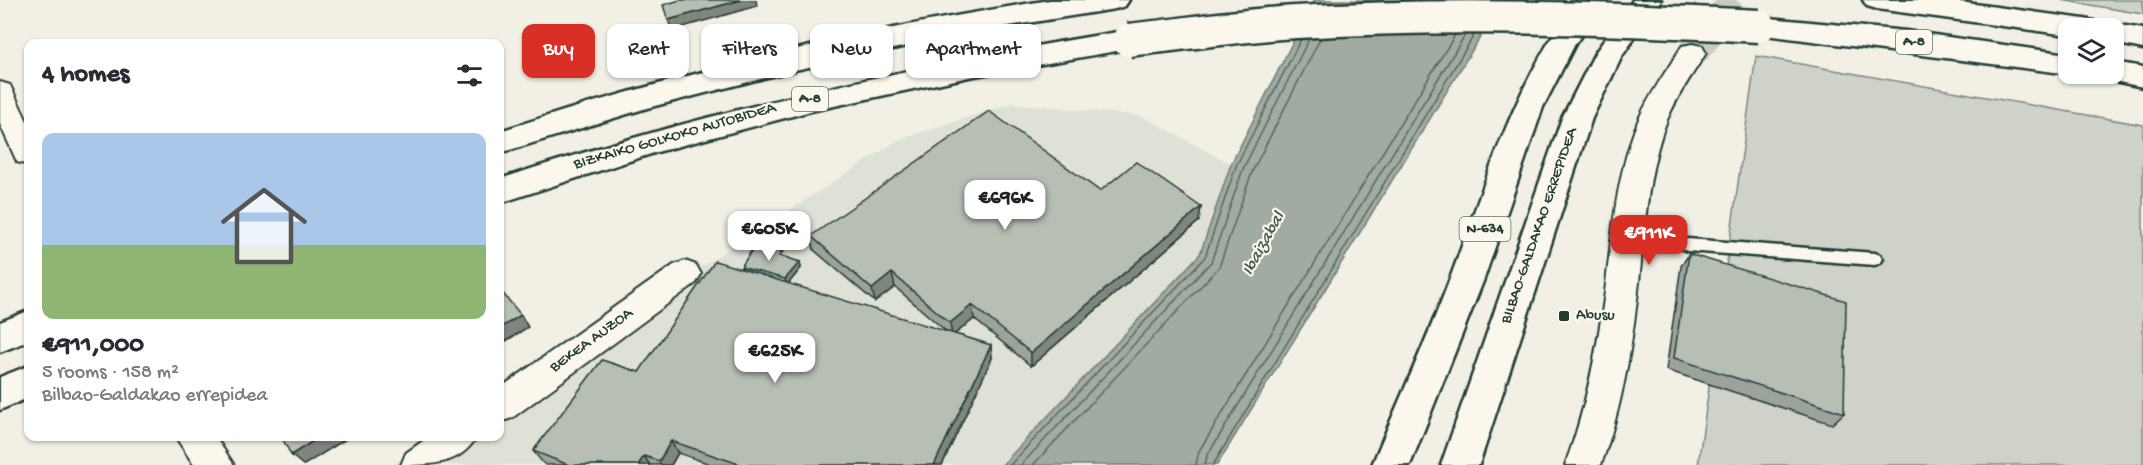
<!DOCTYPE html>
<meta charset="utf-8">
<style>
body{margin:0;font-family:"Gochi Hand",sans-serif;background:#f2f2f3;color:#2b2b33;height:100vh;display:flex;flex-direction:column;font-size:22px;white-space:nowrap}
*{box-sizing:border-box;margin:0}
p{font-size:20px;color:#7c7c81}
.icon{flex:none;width:33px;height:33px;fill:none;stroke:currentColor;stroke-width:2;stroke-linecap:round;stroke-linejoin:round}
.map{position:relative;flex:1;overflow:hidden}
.drawer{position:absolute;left:24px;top:39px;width:480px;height:402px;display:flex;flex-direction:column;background:#fff;border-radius:12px;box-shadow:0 2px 4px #0004}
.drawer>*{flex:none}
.guide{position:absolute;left:522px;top:24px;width:570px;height:54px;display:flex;gap:12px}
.tools{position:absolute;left:2058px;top:18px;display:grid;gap:12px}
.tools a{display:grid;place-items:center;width:66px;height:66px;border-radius:12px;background:#fff;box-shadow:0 2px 4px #0004;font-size:30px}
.price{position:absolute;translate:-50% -51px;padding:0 14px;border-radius:12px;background:#fff;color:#222;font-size:20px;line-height:39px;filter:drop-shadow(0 2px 3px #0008)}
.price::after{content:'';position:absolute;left:50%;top:36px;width:18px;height:14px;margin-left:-9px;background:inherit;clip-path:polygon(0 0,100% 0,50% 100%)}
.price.on{background:#d93025;color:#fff}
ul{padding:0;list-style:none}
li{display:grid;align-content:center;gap:12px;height:318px;padding:0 18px}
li+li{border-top:2px solid #e1e1e2}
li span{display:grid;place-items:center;height:186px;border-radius:12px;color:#555}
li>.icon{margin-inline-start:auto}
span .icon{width:108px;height:108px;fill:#fffc;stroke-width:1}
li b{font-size:26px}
h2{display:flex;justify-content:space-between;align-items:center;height:72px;padding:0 18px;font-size:26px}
.tag{padding:0 21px;border-radius:12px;background:#fff;box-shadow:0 2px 4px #0004;font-size:21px;line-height:54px}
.tag.on{background:#d93025;color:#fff}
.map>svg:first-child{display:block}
</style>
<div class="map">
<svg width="2143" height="465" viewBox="0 0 2143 465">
<rect width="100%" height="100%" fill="#f2f0e5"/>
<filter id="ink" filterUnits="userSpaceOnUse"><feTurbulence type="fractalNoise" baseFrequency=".0167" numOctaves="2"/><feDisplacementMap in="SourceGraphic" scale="12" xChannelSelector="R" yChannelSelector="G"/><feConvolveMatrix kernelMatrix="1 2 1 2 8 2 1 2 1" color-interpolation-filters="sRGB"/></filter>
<g filter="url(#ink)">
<path fill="#e0e1d6" d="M1012,103L1142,116L1231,164L1200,254L1002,465H393L437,437L500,436V396L900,139Z"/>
<path fill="#cfd2c8" stroke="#77887e" stroke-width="1.5" d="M2061,0H2143V14Z
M1756,56L2143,125V465H1698Z"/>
<path fill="#a2aba1" stroke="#6e7f75" stroke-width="1.5" d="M1314,0H1503L1217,465H1002L1200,254L1231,164Z"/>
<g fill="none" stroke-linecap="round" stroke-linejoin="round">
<path stroke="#536960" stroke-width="1.5" d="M1010,465L1205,257L1236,166L1301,39
M1021,465L1211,262L1243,169L1309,39
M1033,465L1219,267L1252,172L1320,39
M1196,465L1199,451L1455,35
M1205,465L1207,456L1465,35
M1213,465L1474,35"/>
<path stroke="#c8ccc2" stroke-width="31" stroke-dasharray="31 16" stroke-linecap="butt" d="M1692,53L1736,0"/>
<defs>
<path id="service" d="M1687,239L1875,253L1880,255L1883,259L1880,263L1875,265L1687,251L1682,249L1679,245L1682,241Z"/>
<path id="minor" d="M1692,44L1702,46L1706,53C1692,75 1677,96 1667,120C1647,171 1645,228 1639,282C1632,345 1623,405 1601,465H1565C1586,409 1597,351 1605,292C1612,235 1616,175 1638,121C1649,95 1667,70 1682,46Z
M0,82L10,85L28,123V165L17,162L0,124Z
M685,261L696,265L701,274L696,283L512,418L500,422V388L674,265Z
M175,436H215L234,465H194Z
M430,436H477C461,465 432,465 401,465L406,453Z"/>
<path id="trunk" d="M1577,0H1606L1575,44L1543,107L1484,279L1410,465H1372C1398,402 1427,340 1451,276C1488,177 1513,86 1577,0Z
M1633,0H1661L1622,56L1592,118L1479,465H1441L1562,118L1595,53Z"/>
<path id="motorway" d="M1050,0H1129L1125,6L1115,9L977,31L795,70L647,108L500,153V131C679,73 864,29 1050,0Z
M1863,0H1945L2084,19L2094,21L2098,28H2068V35L1877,9L1867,6Z
M1759,17L1906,31L2068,54L2070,74L1749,33L1745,26L1749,19Z
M2114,24L2143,29V49L2114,43V28H2103Z
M1129,30L1139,33L1143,40L1139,47L969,77L811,111L657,152L500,203V179C705,111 915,65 1129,30Z
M2114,62L2143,67V87L2104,79L2100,74H2114Z
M28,311V341L0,352V322Z
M28,366V398L0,410V377Z"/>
</defs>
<use href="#service" stroke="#1f3d34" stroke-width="5"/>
<use href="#minor" stroke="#1f3d34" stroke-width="4"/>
<use href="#trunk" stroke="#1f3d34" stroke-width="5"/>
<use href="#motorway" stroke="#1f3d34" stroke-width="5"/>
<use href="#service" fill="#fbf7ec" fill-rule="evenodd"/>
<use href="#minor" fill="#fbf7ec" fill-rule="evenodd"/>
<use href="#trunk" fill="#fbf7ec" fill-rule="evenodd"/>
<use href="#motorway" fill="#fbf7ec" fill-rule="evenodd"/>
<defs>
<path id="motorway-bridge" d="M1129,40C1185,34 1240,25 1296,22C1450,13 1605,18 1759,26"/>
</defs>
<use href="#motorway-bridge" stroke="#1f3d34" stroke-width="37" stroke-linecap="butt"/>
<use href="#motorway-bridge" stroke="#fbf7ec" stroke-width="32"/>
</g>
<path fill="#9da39a" stroke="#1f3d34" stroke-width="1.5" d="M1100,191L1201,207L1199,221L1031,366L974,319L955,334L991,345L992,358L942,465H713L678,453L671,465H546L543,463L533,451L639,372L742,270L741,267L785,257L800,262L801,268L788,284L947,332L895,287L875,302L814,250L811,236Z
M1689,254L1844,413L1832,424L1666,370L1681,266Z"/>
<path fill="#80857d" stroke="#1f3d34" stroke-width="1.5" d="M741,0H756L757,6L672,30L668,20Z
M1201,207L1199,221L1031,366V353Z
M800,262L801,268L787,285L785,279Z
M892,273L895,287L875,302L872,289Z
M972,305L974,319L952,336L950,323Z
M521,315L528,327L500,345V328Z
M991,345L992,358L942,465H934Z
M321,436H351L304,465H303L291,455Z
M671,441L678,453L671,465H661L659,461Z
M644,456L650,465H638Z"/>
<path fill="#b7beb3" stroke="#1f3d34" stroke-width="1.5" d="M680,0H741L668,20L663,5Z
M989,111L1100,191L1136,162L1201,207L1031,353L972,305L950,323L892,273L872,289L811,236Z
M755,245L783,252L779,256L800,262L785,279L741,267Z
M1689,254L1846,301L1844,413L1674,358Z
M715,261L991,345L934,465H742L671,441L659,461L644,456L638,465H569L533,451L602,360L639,372Z
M500,290L521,315L500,328Z
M281,436H321L291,455Z"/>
</g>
<rect fill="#1f3d34" stroke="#fbf7ec" stroke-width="2" x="1558" y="310" width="12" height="12" rx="3"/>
<g text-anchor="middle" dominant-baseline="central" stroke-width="4.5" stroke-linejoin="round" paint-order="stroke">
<g fill="#fbf7ec" stroke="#61756b" stroke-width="1.5">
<rect x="1896" y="30" width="36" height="24" rx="4.5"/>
<rect x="792" y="87" width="36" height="24" rx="4.5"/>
<rect x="1459.5" y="217" width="51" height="24" rx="4.5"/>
</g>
<g font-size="15" font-weight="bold" fill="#1f3d34">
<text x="1914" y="42">A-8</text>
<text x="810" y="99">A-8</text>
<text x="1485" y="229">N-634</text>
</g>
<g font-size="16" fill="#1f3d34" stroke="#fbf7ec">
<text transform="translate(675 137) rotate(-16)">BIZKAIKO GOLKOKO AUTOBIDEA</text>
<text transform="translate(1540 226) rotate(-71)">BILBAO-GALDAKAO ERREPIDEA</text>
<text transform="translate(592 341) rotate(-36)">BEKEA AUZOA</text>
</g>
<g font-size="16" fill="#1f3d34" stroke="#fbf7ec" text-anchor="start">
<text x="1576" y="316">Abusu</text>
</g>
<g font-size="18" font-style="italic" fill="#465e55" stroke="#fbf7ec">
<text transform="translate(1264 244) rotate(-61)">Ibaizabal</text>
</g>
</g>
</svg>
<div class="tools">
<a><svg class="icon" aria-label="layers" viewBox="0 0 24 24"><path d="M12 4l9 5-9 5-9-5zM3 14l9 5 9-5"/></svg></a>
</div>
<b class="price" style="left:1005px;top:231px">€696K</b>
<b class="price" style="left:769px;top:262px">€605K</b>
<b class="price on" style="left:1649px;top:266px">€911K</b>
<b class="price" style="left:775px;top:384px">€625K</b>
<div class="guide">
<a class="tag on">Buy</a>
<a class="tag">Rent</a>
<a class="tag">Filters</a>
<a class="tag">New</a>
<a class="tag">Apartment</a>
</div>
<section class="drawer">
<h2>4 homes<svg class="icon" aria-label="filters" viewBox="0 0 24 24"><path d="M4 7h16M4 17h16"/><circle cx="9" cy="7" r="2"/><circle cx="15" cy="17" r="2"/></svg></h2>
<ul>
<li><span style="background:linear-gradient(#a9c7e8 60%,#8fb573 0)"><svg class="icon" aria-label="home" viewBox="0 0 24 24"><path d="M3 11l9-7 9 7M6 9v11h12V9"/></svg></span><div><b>€911,000</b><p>5 rooms · 158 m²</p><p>Bilbao-Galdakao errepidea</p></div></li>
</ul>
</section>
</div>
